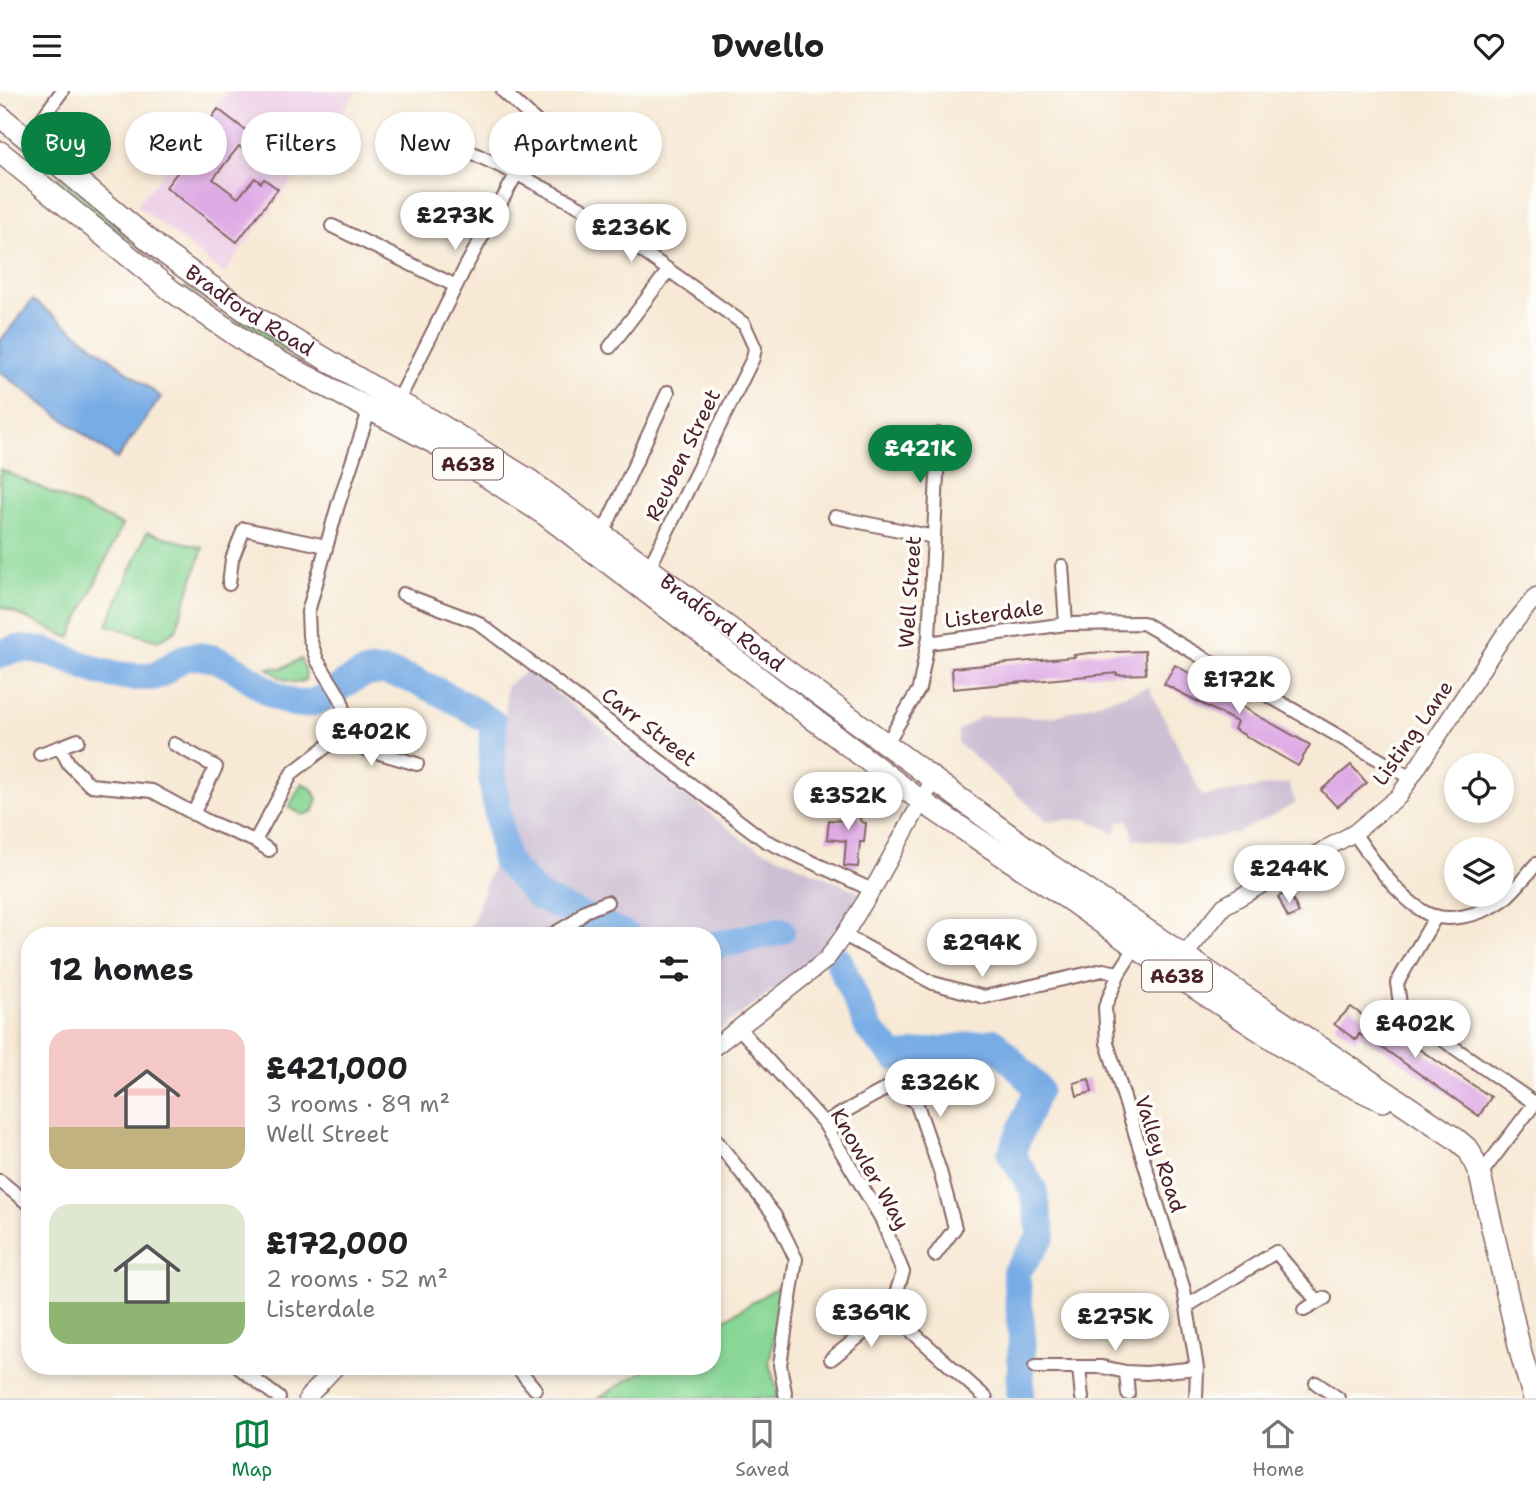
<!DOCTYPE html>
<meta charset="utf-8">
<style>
body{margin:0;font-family:"Shantell Sans",sans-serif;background:#f2f2f2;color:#202124;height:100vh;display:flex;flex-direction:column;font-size:26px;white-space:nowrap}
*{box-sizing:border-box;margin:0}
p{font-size:23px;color:#757577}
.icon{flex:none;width:38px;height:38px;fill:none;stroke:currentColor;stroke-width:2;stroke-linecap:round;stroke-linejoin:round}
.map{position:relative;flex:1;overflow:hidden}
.details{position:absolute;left:21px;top:836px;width:700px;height:448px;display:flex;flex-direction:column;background:#fff;border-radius:28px;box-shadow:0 4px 10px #0003}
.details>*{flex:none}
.hud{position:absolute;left:21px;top:21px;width:700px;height:63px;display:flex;gap:14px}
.tools{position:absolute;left:1444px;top:662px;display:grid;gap:14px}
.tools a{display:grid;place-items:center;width:70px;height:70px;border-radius:50%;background:#fff;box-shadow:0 4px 10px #0003;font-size:35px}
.price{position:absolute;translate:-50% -60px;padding:0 16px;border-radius:24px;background:#fff;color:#222;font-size:23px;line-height:46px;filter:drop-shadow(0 2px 4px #0008)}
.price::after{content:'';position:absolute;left:50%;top:42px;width:21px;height:16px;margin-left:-10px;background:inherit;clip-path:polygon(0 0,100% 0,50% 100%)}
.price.on{background:#0b8043;color:#fff}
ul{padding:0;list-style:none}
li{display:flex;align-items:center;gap:21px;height:175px;padding:0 28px}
li span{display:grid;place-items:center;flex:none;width:196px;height:140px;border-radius:21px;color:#555}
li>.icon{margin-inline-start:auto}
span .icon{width:84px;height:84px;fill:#fffc;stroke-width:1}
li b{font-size:30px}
h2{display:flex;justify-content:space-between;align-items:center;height:84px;padding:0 28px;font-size:30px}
.pill{padding:0 24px;border-radius:32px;background:#fff;box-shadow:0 4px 10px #0003;font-size:24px;line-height:63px}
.pill.on{background:#0b8043;color:#fff}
header{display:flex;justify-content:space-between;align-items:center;height:91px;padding:0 28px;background:#fff;font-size:32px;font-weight:700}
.tab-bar{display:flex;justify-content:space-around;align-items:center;height:98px;border-top:2px solid #e0e0e0;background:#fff;font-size:19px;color:#757577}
.tab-bar a{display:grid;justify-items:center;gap:4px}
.tab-bar .on{color:#0b8043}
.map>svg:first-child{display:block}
</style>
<header><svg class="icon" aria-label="menu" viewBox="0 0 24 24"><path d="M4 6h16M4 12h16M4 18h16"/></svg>Dwello<svg class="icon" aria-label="heart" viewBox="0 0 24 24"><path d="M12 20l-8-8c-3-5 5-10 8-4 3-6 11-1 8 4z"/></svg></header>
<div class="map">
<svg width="1536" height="1307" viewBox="0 0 1536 1307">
<rect width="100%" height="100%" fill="#fdfcf7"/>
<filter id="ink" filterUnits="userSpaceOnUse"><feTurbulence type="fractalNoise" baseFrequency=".0143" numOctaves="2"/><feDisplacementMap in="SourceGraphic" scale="14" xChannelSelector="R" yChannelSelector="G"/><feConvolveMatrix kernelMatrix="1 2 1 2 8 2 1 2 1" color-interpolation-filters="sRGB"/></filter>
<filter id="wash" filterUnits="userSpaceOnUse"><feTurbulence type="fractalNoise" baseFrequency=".00686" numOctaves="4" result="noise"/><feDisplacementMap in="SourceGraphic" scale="28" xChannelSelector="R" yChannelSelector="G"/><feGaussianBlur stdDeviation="1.57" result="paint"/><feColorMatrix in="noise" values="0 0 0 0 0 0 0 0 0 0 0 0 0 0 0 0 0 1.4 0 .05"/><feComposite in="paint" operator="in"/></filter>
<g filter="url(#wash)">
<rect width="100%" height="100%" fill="#f7e9d5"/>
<path fill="#eed0e7" d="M229,0H357L224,183L137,114Z"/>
<path fill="#ccbed3" d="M527,579L746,751L861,802L832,846L813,870L712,944V845H487L470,838L494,770L504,724L506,596Z
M1149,596L1202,705L1288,692L1296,712L1238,742L1186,752L1134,748L1128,728L1119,731L1115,742L1086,728L1047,730L958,652V640L981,625L1053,626Z"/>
<path fill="#88d796" stroke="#697b60" stroke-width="2" d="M60,85L159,166L156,169L55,92Z
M191,190L307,270L305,274L186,196Z
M0,378L122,434L70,547L0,515Z
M147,441L203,457L176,539L158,550L107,534Z
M301,568L306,582L305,589C290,596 279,585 268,577H282Z
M302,692L312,698L317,708L314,720L303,724L289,716Z
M784,1192L769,1272L779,1307H599L649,1276H712V1236Z"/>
<path fill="#78ace5" stroke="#616688" stroke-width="2" d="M33,209L161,306L117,368L0,281V250Z"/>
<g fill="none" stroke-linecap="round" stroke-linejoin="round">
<path stroke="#78ace5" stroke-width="28" d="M0,564C29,545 72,572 101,581C115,585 134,586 148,586C170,586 174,557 211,567C241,575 261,601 290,611C322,622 342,585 372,581C404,577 466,615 493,632L492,687L505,769L539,806L628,845
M712,855L781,840
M838,868L869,938L895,966L994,951L1038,998L1011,1063L1033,1098L1042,1145L1016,1181L1022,1246L1020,1307"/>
</g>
<g id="blocks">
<path fill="#dfabe5" d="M218,18L257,48L246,61L239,55L213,88L238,107L255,87L261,92L264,88L278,98L237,151L166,96L214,34L209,31Z
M1145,560L1146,583L1117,584V582L953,598L952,577L1075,566L1074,564L1089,562Z
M1175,574L1236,608L1234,611L1310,654L1298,675L1234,638L1237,631L1164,593Z
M1351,674L1367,692L1337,716L1321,699Z
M851,706L861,731L866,732L864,751H860L858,776L844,775L846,750L827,748L829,729L845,730L837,712Z
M1289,800L1299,822L1288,827L1278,806Z
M1351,916L1373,932L1375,929L1491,1006L1479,1025L1390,962L1359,943L1356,949L1334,933Z
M1089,988L1092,1001L1077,1005L1074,992Z"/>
</g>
</g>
<g filter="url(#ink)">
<use href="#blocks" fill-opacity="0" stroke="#876666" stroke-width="2"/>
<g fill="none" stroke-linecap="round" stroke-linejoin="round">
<defs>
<path id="minor" d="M405,30L517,83L582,117L744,233L755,257L753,267L649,477
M28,47L62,0
M332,135L456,195
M610,256L668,180
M396,314L465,177L542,36L503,0
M835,426L934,446
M603,442L668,301
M1062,475L1066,533
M229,493L232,468L244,438L326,455
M403,503L477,531L764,749L872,799
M928,552L1066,533L1143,532L1411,687
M335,649L417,673
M887,652L919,598L929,546L939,343
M174,653L216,676L193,723
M60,656L78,649
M40,663L60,656L69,673L90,694L152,700L209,731L255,750L269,759
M1354,742C1373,769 1393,800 1421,819C1443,835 1482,824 1503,809C1515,799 1526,785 1536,773
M255,750L292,682L335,649L342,626L343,614L340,606L317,569L309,545L308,521L338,414L371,314
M1436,825L1397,892L1401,920L1536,1013
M844,844L933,892L984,906L1103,879L1119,882
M550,845L574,831L585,820L607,811
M1138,852L1119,882L1105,916L1107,952L1184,1199L1197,1277L1196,1307
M739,937L824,1032L881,1127L903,1181L890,1221L831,1268
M824,1032L891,995L916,1011L940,1080L955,1137L935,1164
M712,1044L775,1125L796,1168L780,1274L786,1307
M1480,1084L1535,1012
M0,1090L30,1114
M1187,1215L1276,1161L1318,1211
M1304,1219L1325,1207
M890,1221L986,1307
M238,1276L279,1307
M517,1276L535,1298
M1035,1276H1102L1126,1281L1146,1282L1197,1277
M1079,1276L1082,1307
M1126,1281L1128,1303
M1316,1292L1338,1307"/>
<path id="tertiary" d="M1179,871L1224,815L1354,742L1399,705L1502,547L1536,505
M712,958L826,869L844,844L877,791L934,688
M307,1307L336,1276"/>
<g id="primary">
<path id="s1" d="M0,25L167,164L247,221L398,311L437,332L529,389L1047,772L1456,1048L1469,1059L1480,1084L1521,1263L1534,1307"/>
<path d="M0,61L172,200L259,260L440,355L544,423L921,710L1071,810L1171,881L1326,983L1383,1010"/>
</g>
</defs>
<use href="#minor" stroke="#876666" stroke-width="16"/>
<use href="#tertiary" stroke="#876666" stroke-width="19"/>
<use href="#primary" stroke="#876666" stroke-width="24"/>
<use href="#minor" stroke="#fff" stroke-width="12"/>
<use href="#tertiary" stroke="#fff" stroke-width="16"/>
<use href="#primary" stroke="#fff" stroke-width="21"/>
</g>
</g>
<g text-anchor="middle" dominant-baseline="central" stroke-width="7" stroke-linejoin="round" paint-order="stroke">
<g fill="#fdfcf7" stroke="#806168" stroke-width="2">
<rect x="433" y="357.5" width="70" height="31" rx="5"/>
<rect x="1142" y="869.5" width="70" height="31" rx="5"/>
</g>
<g font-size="19" font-weight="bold" fill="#4a1f2b">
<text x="468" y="373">A638</text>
<text x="1177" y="885">A638</text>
</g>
<g font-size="21" fill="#4a1f2b" stroke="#fdfcf7">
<text stroke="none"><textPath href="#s1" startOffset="317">Bradford Road</textPath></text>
<text transform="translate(683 364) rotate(-64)">Reuben Street</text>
<text transform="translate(910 501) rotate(-86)">Well Street</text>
<text transform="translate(994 523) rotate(-8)">Listerdale</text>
<text stroke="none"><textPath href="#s1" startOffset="884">Bradford Road</textPath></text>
<text transform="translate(649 636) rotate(38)">Carr Street</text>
<text transform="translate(1413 642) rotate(-55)">Listing Lane</text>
<text transform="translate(1160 1063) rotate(72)">Valley Road</text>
<text transform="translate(870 1078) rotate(60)">Knowler Way</text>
</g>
</g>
</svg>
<div class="tools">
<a><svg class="icon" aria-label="locate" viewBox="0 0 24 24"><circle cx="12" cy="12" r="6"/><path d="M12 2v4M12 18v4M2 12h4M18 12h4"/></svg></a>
<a><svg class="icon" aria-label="layers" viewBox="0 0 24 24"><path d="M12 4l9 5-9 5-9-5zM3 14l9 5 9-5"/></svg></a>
</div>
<b class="price" style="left:455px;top:161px">£273K</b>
<b class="price" style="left:631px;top:173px">£236K</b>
<b class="price on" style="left:920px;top:394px">£421K</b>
<b class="price" style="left:1239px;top:625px">£172K</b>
<b class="price" style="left:371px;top:677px">£402K</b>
<b class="price" style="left:848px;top:741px">£352K</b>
<b class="price" style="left:1289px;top:814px">£244K</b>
<b class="price" style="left:982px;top:888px">£294K</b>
<b class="price" style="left:1415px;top:969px">£402K</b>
<b class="price" style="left:940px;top:1028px">£326K</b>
<b class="price" style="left:871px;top:1258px">£369K</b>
<b class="price" style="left:1115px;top:1262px">£275K</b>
<div class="hud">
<a class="pill on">Buy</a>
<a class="pill">Rent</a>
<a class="pill">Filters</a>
<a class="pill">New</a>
<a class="pill">Apartment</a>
</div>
<section class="details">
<h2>12 homes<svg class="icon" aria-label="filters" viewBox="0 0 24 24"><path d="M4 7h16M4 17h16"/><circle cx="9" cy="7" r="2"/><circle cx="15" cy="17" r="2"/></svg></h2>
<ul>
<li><span style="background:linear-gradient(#f6c9c9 70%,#c2b280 0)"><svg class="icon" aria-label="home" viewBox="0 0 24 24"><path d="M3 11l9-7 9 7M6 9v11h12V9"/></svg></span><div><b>£421,000</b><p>3 rooms · 89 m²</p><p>Well Street</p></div></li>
<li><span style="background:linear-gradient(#dfe7d0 70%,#8fb573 0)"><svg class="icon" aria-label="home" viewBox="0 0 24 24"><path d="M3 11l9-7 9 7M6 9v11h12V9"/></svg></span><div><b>£172,000</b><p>2 rooms · 52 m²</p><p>Listerdale</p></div></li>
</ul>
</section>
</div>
<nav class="tab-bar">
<a class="on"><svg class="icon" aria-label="map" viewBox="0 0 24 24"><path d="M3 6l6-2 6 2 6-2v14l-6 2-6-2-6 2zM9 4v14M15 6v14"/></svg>Map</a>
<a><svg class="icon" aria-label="saved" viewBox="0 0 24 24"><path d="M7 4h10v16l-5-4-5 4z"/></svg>Saved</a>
<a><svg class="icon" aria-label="home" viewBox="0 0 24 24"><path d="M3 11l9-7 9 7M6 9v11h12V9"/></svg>Home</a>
</nav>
